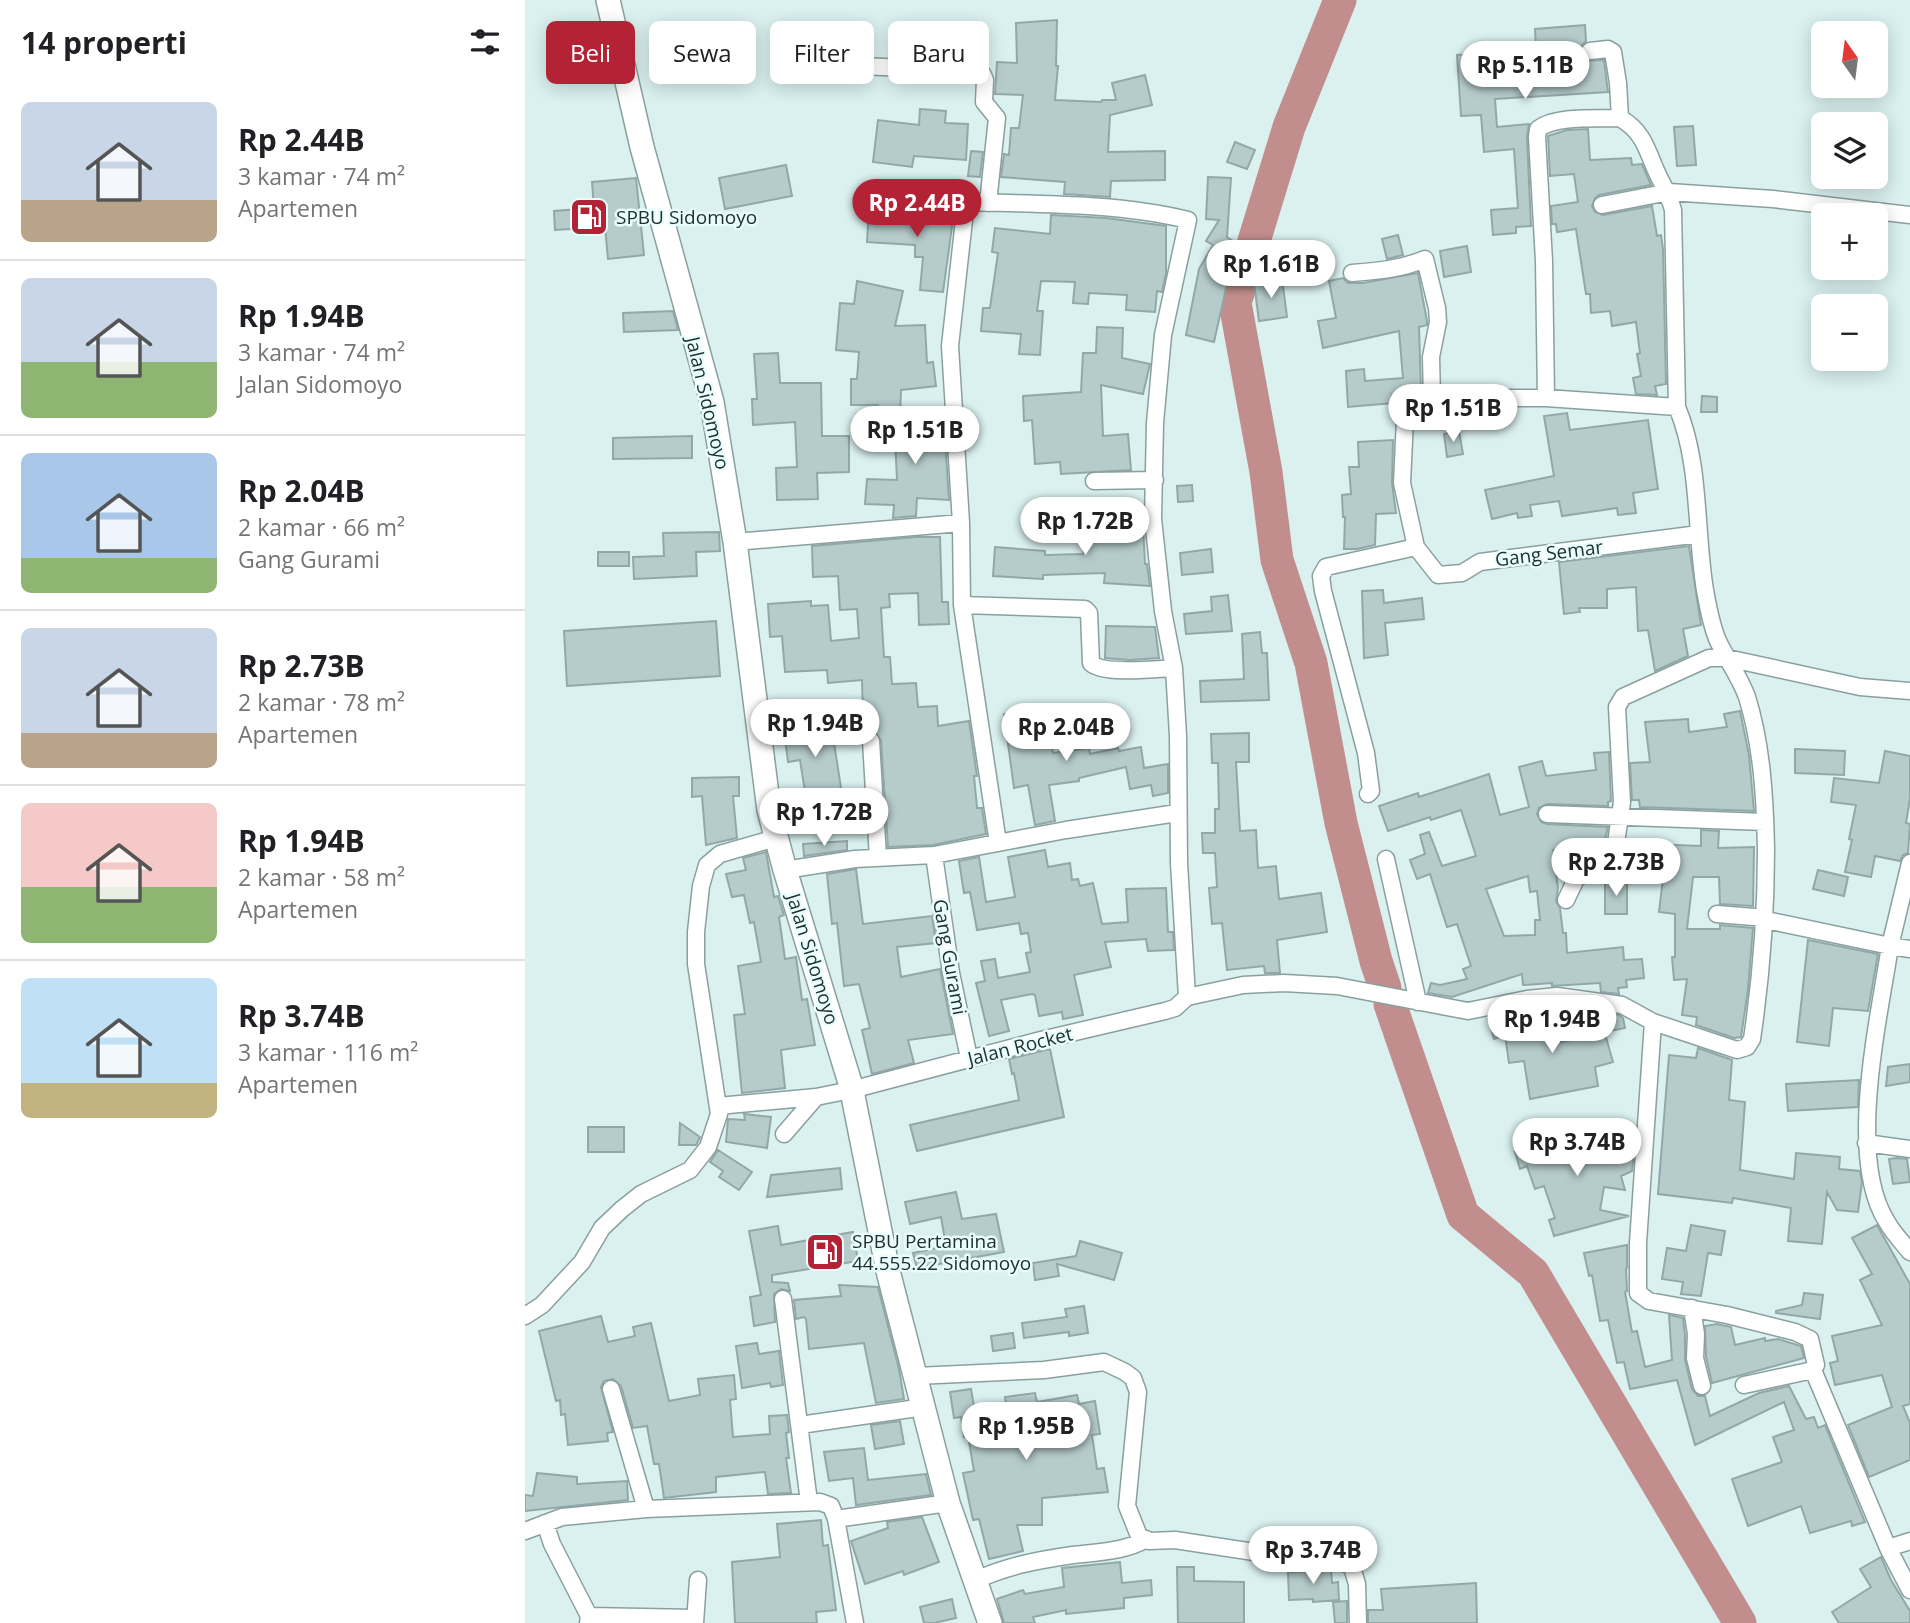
<!DOCTYPE html>
<html lang="id">
<meta charset="utf-8">
<style>
body{margin:0;font-family:"Open Sans",sans-serif;background:#f2f2f2;color:#202124;height:100vh;display:flex;flex-direction:column;font-size:26px;white-space:nowrap}
*{box-sizing:border-box;margin:0}
p{font-size:23px;color:#757577}
.icon{flex:none;width:38px;height:38px;fill:none;stroke:currentColor;stroke-width:2;stroke-linecap:round;stroke-linejoin:round}
.map{position:relative;flex:1;overflow:hidden}
.details{display:flex;flex-direction:column;background:#fff;width:525px}
.details>*{flex:none}
.guide{position:absolute;left:21px;top:21px;width:665px;height:63px;display:flex;gap:14px}
.needle{width:46px;rotate:346deg}
.tools{position:absolute;left:1286px;top:21px;display:grid;gap:14px}
.tools a{display:grid;place-items:center;width:77px;height:77px;border-radius:10px;background:#fff;box-shadow:0 4px 18px #0003;font-size:35px}
.price{position:absolute;translate:-50% -60px;padding:0 16px;border-radius:24px;background:#fff;color:#222;font-size:23px;line-height:46px;filter:drop-shadow(0 2px 4px #0008)}
.price::after{content:'';position:absolute;left:50%;top:42px;width:21px;height:16px;margin-left:-10px;background:inherit;clip-path:polygon(0 0,100% 0,50% 100%)}
.price.current{background:#b42236;color:#fff}
ul{padding:0;list-style:none}
li{display:flex;align-items:center;gap:21px;height:175px;padding:0 21px}
li+li{border-top:2px solid #e0e0e0}
li span{display:grid;place-items:center;flex:none;width:196px;height:140px;border-radius:10px;color:#555}
li>.icon{margin-inline-start:auto}
span .icon{width:84px;height:84px;fill:#fffc;stroke-width:1}
li b{font-size:30px}
h2{display:flex;justify-content:space-between;align-items:center;height:84px;padding:0 21px;font-size:30px}
.pill{padding:0 24px;border-radius:10px;background:#fff;box-shadow:0 4px 18px #0003;font-size:24px;line-height:63px}
.pill.current{background:#b42236;color:#fff}
main{display:flex;flex:1;min-height:0}
.map>svg:first-child{display:block}
</style>
<main>
<section class="details">
<h2>14 properti<svg class="icon" aria-label="filters" viewBox="0 0 24 24"><path d="M4 7h16M4 17h16"/><circle cx="9" cy="7" r="2"/><circle cx="15" cy="17" r="2"/></svg></h2>
<ul>
<li><span style="background:linear-gradient(#c9d6e8 70%,#b9a48a 0)"><svg class="icon" aria-label="home" viewBox="0 0 24 24"><path d="M3 11l9-7 9 7M6 9v11h12V9"/></svg></span><div><b>Rp 2.44B</b><p>3 kamar · 74 m²</p><p>Apartemen</p></div></li>
<li><span style="background:linear-gradient(#c9d6e8 60%,#8fb573 0)"><svg class="icon" aria-label="home" viewBox="0 0 24 24"><path d="M3 11l9-7 9 7M6 9v11h12V9"/></svg></span><div><b>Rp 1.94B</b><p>3 kamar · 74 m²</p><p>Jalan Sidomoyo</p></div></li>
<li><span style="background:linear-gradient(#a9c7e8 75%,#8fb573 0)"><svg class="icon" aria-label="home" viewBox="0 0 24 24"><path d="M3 11l9-7 9 7M6 9v11h12V9"/></svg></span><div><b>Rp 2.04B</b><p>2 kamar · 66 m²</p><p>Gang Gurami</p></div></li>
<li><span style="background:linear-gradient(#c9d6e8 75%,#b9a48a 0)"><svg class="icon" aria-label="home" viewBox="0 0 24 24"><path d="M3 11l9-7 9 7M6 9v11h12V9"/></svg></span><div><b>Rp 2.73B</b><p>2 kamar · 78 m²</p><p>Apartemen</p></div></li>
<li><span style="background:linear-gradient(#f6c9c9 60%,#8fb573 0)"><svg class="icon" aria-label="home" viewBox="0 0 24 24"><path d="M3 11l9-7 9 7M6 9v11h12V9"/></svg></span><div><b>Rp 1.94B</b><p>2 kamar · 58 m²</p><p>Apartemen</p></div></li>
<li><span style="background:linear-gradient(#bfe0f5 75%,#c2b280 0)"><svg class="icon" aria-label="home" viewBox="0 0 24 24"><path d="M3 11l9-7 9 7M6 9v11h12V9"/></svg></span><div><b>Rp 3.74B</b><p>3 kamar · 116 m²</p><p>Apartemen</p></div></li>
</ul>
</section>
<div class="map">
<svg width="1385" height="1623" viewBox="0 0 1385 1623">
<rect width="100%" height="100%" fill="#daf1f0"/>
<g fill="none" stroke-linecap="round" stroke-linejoin="round">
<path stroke="#c28e8d" stroke-width="33" d="M815,0L764,127L710,303L741,472L752,560L786,663L816,823L851,961L860,988
M865,1004L938,1215L1008,1273L1215,1623"/>
</g>
<path fill="#b6cccb" stroke="#92a8a7" stroke-width="2" fill-rule="evenodd" d="M532,20L531,66H533L530,100L576,102L577,100H591L587,83L620,75L627,105L585,115L583,152L640,151V180L586,181L585,197L539,194L540,182L476,177L479,154L484,155L486,128H494L498,95L470,94L472,62L492,63L491,23Z
M1060,25L1061,41L1056,46L1055,53L1061,61L1079,60L1083,92L970,99L972,127L1004,124L1002,137L1006,226L991,227V233L968,235L966,210L993,208L989,149L959,152L956,115L936,116L932,55L968,53L969,69L1012,66L1010,29Z
M395,109L421,111L420,123L443,124L441,160L389,156L387,167L348,162L353,120L394,125Z
M1168,126L1171,165L1152,166L1149,127Z
M1063,129L1065,160L1106,158L1107,165L1117,164L1126,185L1074,195L1070,198L1067,206L1070,212L1078,215L1127,206L1132,236L1136,235L1138,249L1141,384L1130,386L1132,395L1111,394L1108,378L1116,376L1112,354L1115,353L1111,322L1087,326L1085,311L1066,313L1065,294H1061L1051,229L1032,232L1031,224H1027L1026,206L1053,202L1049,174L1025,176L1023,136L1042,130Z
M710,142L730,150L722,169L702,162Z
M446,151L458,152L455,177L443,176Z
M261,165L267,196L200,209L194,178Z
M683,177L706,178L702,237L708,241L700,255L705,258L695,277L703,279L689,342L661,335L674,269L688,245L681,241L694,220L681,219Z
M111,178L119,255L83,259L80,227L30,230L29,211L69,208L67,182Z
M344,208L429,212L418,292L395,290L398,257H390V245L342,242Z
M526,215L581,218L641,226V273L637,292L632,291L630,312L601,310L602,295L564,293L563,304L548,303L550,282L516,281L512,311H518L515,355L494,354L496,334L456,331L458,308H465L473,253L467,252L470,228L525,234Z
M873,235L878,255L862,259L857,239Z
M942,246L946,272L919,277L915,251Z
M893,273L902,321V325L894,327L896,391L867,395L868,403L823,407L821,371L839,369L840,381L878,378L874,331L798,348L793,321L811,318L804,281L818,278L823,283H838Z
M757,279L762,317L734,321L729,283Z
M332,281L378,291L370,326L400,325L402,363L408,362L411,386L376,390L375,416H352L353,405H326V379H332L334,352L311,350L315,303L329,304Z
M148,311L153,330L99,332L98,313Z
M572,327L598,328L597,358L625,364L618,394L576,385L578,436L603,434L606,470L536,474L535,462L510,464L507,420L499,421L498,396L556,392L558,353H571Z
M253,353L255,383H296L297,436H324V472L292,473L293,499L252,500L251,468L272,467L270,422L228,425L227,399H232L229,354Z
M1177,396L1192,397V412H1176Z
M418,409L424,500L392,498L391,516L368,518L369,505L340,504L342,479L372,480L369,417L403,416V410Z
M1042,413L1045,430L1123,420L1133,489L1108,493L1111,513L1093,515L1092,508L1037,516L1034,501L1005,505L1007,516L993,518L992,513L967,519L960,490L1029,476L1019,416Z
M934,431L938,454L922,457L919,434Z
M167,436V458L88,459V438Z
M868,440L867,483L871,513L851,514L850,545L832,549H819L820,517H818L817,495L826,494L824,467H834L833,442Z
M667,485L668,501L653,502L652,486Z
M560,521L618,524L620,564H622L625,586L579,583L580,573L518,575V579L468,576L470,547L520,551V555L558,554Z
M194,532L195,551L171,552L172,576L109,579L108,557L139,556L138,533Z
M391,537H415L417,602H423L424,624L394,625L393,593L364,594L365,607L356,608L359,657H365L367,684L391,683L393,707L412,706L413,726L444,721L452,776H449L452,808H457L461,834L408,845L363,847L356,740L349,731V719H338L337,680L303,683L302,670L260,672L257,636L245,637L243,604L286,601V606L303,605L306,641L334,638L332,609L315,610L313,576L288,577L287,546Z
M1164,546L1176,625L1158,629L1163,656L1130,671L1123,630L1113,631L1111,587L1082,589V608H1054L1055,612L1039,614L1034,562Z
M686,549L688,572L657,575L655,553Z
M73,552H104V566H73Z
M858,590L859,603L897,598L899,619L860,623L863,655L839,658L837,591Z
M703,595L707,631L661,634L659,614L687,611L686,597Z
M191,621L195,676L42,686L39,631Z
M581,626L630,627L634,658L605,660L580,658Z
M735,632L737,653H742L744,700L676,702L675,681L719,679L717,634Z
M520,708L528,753L564,748L565,754L593,748L594,751L616,747L619,768L643,764V793L628,796L626,785L605,789L601,767L554,778V781L524,785L530,821L510,825L503,785L489,788L479,714Z
M1215,711L1224,755L1229,811L1115,807L1114,800H1107L1105,763L1125,762L1120,722L1163,719L1164,732L1202,727L1199,714Z
M306,724L317,794L281,798L275,760L263,762L259,730Z
M724,733V762H711L715,831L731,830L733,868L751,866L754,899L796,893L802,932L752,940L755,973H740L739,966L702,970L697,923L687,924L684,888L692,887L690,853H678L677,833H690V809H694L693,763H687L686,734Z
M1270,749L1320,751L1319,775L1270,773Z
M1360,751L1385,756V798L1381,823L1385,824L1383,853L1378,855L1375,861L1350,856L1346,877L1320,872L1327,840L1324,839L1331,805L1306,802L1309,778L1354,783Z
M1084,752L1086,801L1083,802V806L1022,804L1014,808L1012,814L1016,822L1022,824L1083,827L1078,848L1072,852H1068V842L1028,850L1033,888L1031,901L1035,908L1038,933H1041L1042,953L1098,947L1099,960L1117,959L1119,978L1101,980L1102,987L1093,988L1094,994L1076,992L1075,983L1027,986V983L998,985L997,974L927,997L903,993L906,983L915,985L942,979L938,969L946,966L932,924L922,927L905,874L892,879L885,860L900,854L895,835L904,832L917,866L951,856L936,810L906,820L905,817L863,831L854,806L893,793L894,797L964,774L975,815L1004,807L994,767L1017,761L1021,776L1071,770L1069,753ZM1003,876L1005,892L1012,891L1015,920H1010V935L979,936L961,889Z
M214,777V796H208L212,838L181,845L177,796L167,797V778Z
M272,799L277,821L262,824L257,802Z
M1176,830L1194,831L1193,848L1229,847L1228,906L1195,904L1194,877H1168L1162,929H1195V925L1228,928L1223,989L1216,1037L1209,1038L1171,1025L1172,1017L1157,1015L1162,979L1149,980L1147,957H1150V914L1134,912L1139,870L1125,869L1126,844L1176,846Z
M322,841V850L279,856L278,844Z
M520,850L523,867L545,863L547,880L553,879L555,886L568,883L577,924L603,922L601,889L641,888L643,932H648L649,950L623,951L621,939L580,942L586,967L549,975L558,1015L538,1019L537,1012L514,1016L510,995L507,994L476,1000L484,1031L464,1036L451,983L460,981L456,961L470,959L473,978L505,972L501,953L506,952L503,933L496,934L494,923L452,930L445,892L439,893L434,861L454,857L461,902L490,897L483,857Z
M241,852L249,897L253,896L259,915L254,917L260,959L271,957L277,1000L282,999L290,1045L256,1050L260,1088L217,1093L209,1015L220,1014L213,966L236,962L229,922L225,923L219,895L207,897L201,874L221,870L218,858Z
M331,869L338,924L407,916L411,943L372,947L376,977L415,969L428,1034L383,1040L389,1063L347,1074L337,1030L345,1028L334,984L319,986L312,923L307,924L302,874Z
M1293,870L1323,877L1319,896L1288,889Z
M1080,881H1102V914H1080Z
M1283,940L1353,954L1343,1011L1308,1008L1304,1046L1272,1042Z
M1071,1012L1094,1015L1098,1018L1100,1028L1075,1033Z
M984,1013L987,1024L1032,1017L1036,1042L1080,1034L1088,1062L1070,1067L1073,1086L1005,1099L999,1061L984,1063L980,1035L969,1039L963,1019Z
M1173,1048L1207,1060L1204,1100L1220,1102L1215,1170L1269,1179L1271,1153L1315,1157L1314,1169L1335,1171L1337,1182L1333,1212L1312,1210L1302,1192L1297,1244L1263,1241L1266,1208L1208,1198L1207,1203L1133,1194L1144,1055L1171,1058Z
M525,1049L539,1117L392,1151L385,1125L494,1100L489,1073L487,1074L484,1059Z
M1385,1064V1082L1361,1086L1363,1067Z
M1334,1080L1333,1107L1263,1111L1261,1084Z
M219,1114L246,1117L242,1148L201,1142L203,1119L220,1120Z
M155,1123L175,1137L171,1145H154Z
M63,1127H99V1152H63Z
M1048,1134L1050,1138L1065,1134L1067,1142L1093,1136L1097,1156L1109,1153L1107,1171L1096,1176L1100,1190L1079,1187L1075,1210L1104,1216L1029,1236L1024,1220L1030,1218L1019,1186L1010,1189L1002,1166L995,1169L990,1152Z
M193,1150L227,1172L214,1190L194,1177L198,1171L185,1162Z
M1372,1158L1382,1159L1385,1182L1368,1184L1364,1159Z
M315,1168L317,1189L242,1197L246,1175Z
M431,1192L437,1219L471,1214L479,1252L392,1268L388,1253L421,1246L416,1217L385,1224L380,1202Z
M1166,1225L1200,1231L1196,1255L1183,1253L1176,1296L1156,1294L1158,1282L1137,1279L1142,1248L1161,1251Z
M1352,1225L1385,1284V1404L1378,1406L1385,1423V1460L1344,1477L1323,1425L1367,1407L1357,1375L1310,1385L1305,1363L1313,1361L1307,1336L1357,1325L1335,1280L1347,1274L1327,1238Z
M253,1226L256,1245L328,1232L333,1261L247,1275V1282L263,1283L265,1291L256,1289L249,1294L250,1322L229,1326L225,1297L236,1295L224,1231Z
M555,1241L597,1253L589,1280L532,1264L534,1276L510,1280L508,1263L551,1256Z
M1102,1245V1268L1101,1269L1102,1291L1100,1292L1107,1332L1112,1331L1120,1367L1147,1360L1144,1315L1158,1318L1160,1335V1360L1167,1389L1173,1396H1180L1185,1416L1234,1393L1264,1386L1281,1419L1289,1417L1293,1428L1300,1425L1340,1522L1327,1526L1326,1521L1285,1533L1276,1506L1223,1526L1207,1479L1257,1462L1248,1437L1269,1430L1259,1402L1170,1445L1152,1380L1105,1389L1099,1362L1092,1363L1083,1320L1075,1321L1067,1275L1064,1276L1059,1253Z
M314,1285L353,1287L374,1369L379,1399L351,1403L339,1343L284,1349L281,1319L279,1317L271,1319L269,1300L316,1296Z
M1279,1293L1298,1295L1295,1319L1251,1313V1311L1277,1305Z
M559,1306L563,1333L544,1336V1332L499,1338L497,1323L542,1317L540,1309Z
M76,1316L83,1342L110,1336L108,1327L126,1323L144,1401L175,1395L173,1379L209,1375L211,1399L205,1400L208,1437L245,1434L244,1416L262,1415L264,1432L261,1433L264,1458H261L266,1493L243,1494L240,1472L191,1477V1492L139,1498L134,1464H129L122,1426L108,1428L96,1386L88,1379L79,1381L76,1387L88,1432L82,1433L83,1441L43,1445L40,1414L36,1415L35,1400L31,1401L14,1331Z
M1192,1324L1206,1327L1210,1345L1240,1338V1341L1253,1339L1276,1346L1279,1358L1187,1383L1181,1357L1180,1326Z
M488,1333L490,1348L468,1351L466,1336Z
M232,1343L234,1354L254,1351L258,1385L246,1387L245,1383L217,1388L211,1346Z
M446,1389L451,1418L482,1413L480,1397L510,1393L512,1402L552,1395L554,1404L570,1401L575,1434L567,1435L572,1469L579,1468L583,1492L517,1498V1525H492L498,1551L464,1559L454,1519L448,1520L438,1473L449,1471L443,1436L439,1437L436,1417L429,1418L425,1392Z
M375,1421L379,1444L350,1449L346,1425Z
M339,1448L343,1480L401,1474L406,1495L331,1505L328,1478L304,1481L299,1452Z
M12,1473L52,1477V1484L102,1481L103,1500L0,1511V1495L8,1496Z
M397,1517L414,1562L379,1575L378,1571L340,1584L326,1541L363,1528L362,1522Z
M296,1520L298,1546L303,1545L311,1610L291,1612L292,1623H210L207,1562L255,1557L252,1524Z
M1356,1557L1366,1580L1385,1611V1623H1314L1307,1612L1346,1587L1335,1569Z
M595,1562L597,1583L626,1580L627,1595L599,1598V1608L541,1614V1610L508,1617L510,1623H479L472,1599L498,1590L500,1594L539,1587L537,1568Z
M652,1567H669V1581L719,1582V1623H653Z
M791,1568L806,1569L807,1583L813,1582L814,1600L788,1602V1599L764,1600L763,1572L792,1571Z
M951,1583L952,1623H843V1610H858L856,1589Z
M427,1599L431,1618L409,1623H399L395,1607Z
M822,1601V1623H810L808,1602Z"/>
<g fill="none" stroke-linecap="round" stroke-linejoin="round">
<defs>
<path id="street" d="M1065,51L1083,49L1088,52L1093,83L1095,118
M336,66L425,70L458,75L460,80L459,102L472,118L463,203
M343,197L441,202
M1077,205L1144,192L1248,199L1385,215
M827,273C853,271 876,269 900,259L912,308L913,322L906,357L907,398H1021
M907,398L888,407L880,419L877,483L891,547L913,575L937,573L955,562L1174,534
M569,481L630,480
M210,542L436,523
M437,605L560,609L564,613L566,663C578,675 631,669 649,668
M346,741L353,858
M843,794L846,791L841,753L798,591L796,576L801,567L891,547
M1022,814L1240,822
M473,843L437,605L436,523L425,346L441,202C512,204 595,203 663,220L638,335L630,423L628,519L638,611L649,668L653,736L654,863L662,997
M409,855L426,973L444,1058
M861,859L893,1002
M1385,863L1365,946L1385,949
M260,870L330,859L409,855L541,830L652,813
M1041,900L1051,879L1086,855L1091,843L1097,802L1092,707L1098,697L1184,658H1202L1335,687L1385,691
M1192,914L1241,918
M1241,920L1365,946C1354,1019 1321,1158 1362,1222C1368,1233 1377,1242 1385,1252
M1128,1022L1113,1243V1293L1124,1301L1202,1315L1270,1332L1285,1339L1291,1365L1288,1370L1219,1385
M193,1106L291,1097
M259,1134L291,1097L326,1090L516,1040L640,1011L650,1008L662,997L718,985L759,983L812,986L943,1011L1002,999L1032,996L1097,1005L1128,1022L1212,1050L1222,1047L1227,1039C1237,972 1241,916 1241,849C1240,799 1237,745 1222,697C1215,677 1202,660 1193,641C1186,625 1183,607 1180,590C1170,530 1176,464 1152,407L1148,210C1145,198 1141,190 1135,179C1122,154 1122,134 1095,118C1072,119 1031,115 1013,129L1012,137L1019,261L1021,398L1152,407
M1341,1143L1385,1149
M258,1299L284,1502
M1167,1308L1171,1334L1170,1358L1177,1386
M0,1316L17,1305L57,1262L77,1228L97,1209L116,1194L165,1170L183,1147L194,1114L171,964V932L176,886L182,865L195,854L251,838
M1288,1370L1363,1548L1385,1590
M391,1376L519,1370L579,1362L600,1372L608,1378L613,1392L602,1506L614,1536L624,1541L650,1540L729,1552L813,1559L827,1567L832,1584L833,1623
M86,1389L121,1509
M275,1425L399,1407
M311,1519L330,1623
M20,1523L27,1544L64,1616
M0,1531L37,1517L121,1509L295,1502L306,1506L311,1519L423,1503
M1363,1548L1385,1541
M449,1581C481,1566 513,1560 548,1555C572,1552 599,1552 621,1539
M63,1623L64,1616L170,1618
M170,1623L173,1580"/>
<path id="secondary" d="M83,0L117,147L187,402L210,542L244,810L260,870L326,1086L363,1271L423,1503L465,1623"/>
</defs>
<use href="#street" stroke="#8aa09f" stroke-width="19"/>
<use href="#secondary" stroke="#8aa09f" stroke-width="26"/>
<use href="#street" stroke="#fff" stroke-width="16"/>
<use href="#secondary" stroke="#fff" stroke-width="23"/>
</g>
<defs>
<symbol id="fuel-square" viewBox="-11 -11 22 22"><rect x="-9" y="-9" width="18" height="18" rx="4" fill="#b42236" stroke="#e7fefd"/><path d="M-5.5-6h7V0h2V4h1.3V-2.5L3-4.5l.8-.8L6-3V5H2.5V1h-1V6h-7ZM-4.2-4.7v3.2H.2V-4.7Z" fill="#fff"/></symbol>
</defs>
<g fill-rule="evenodd">
<use href="#fuel-square" x="42" y="195" width="44" height="44"/>
<use href="#fuel-square" x="278" y="1230" width="44" height="44"/>
</g>
<g text-anchor="middle" dominant-baseline="central" stroke-width="5" stroke-linejoin="round" paint-order="stroke">
<g font-size="19" fill="#262f2f" stroke="#e7fefd" text-anchor="start">
<text x="91" y="217">SPBU Sidomoyo</text>
<text x="327" y="1241">SPBU Pertamina<tspan x="327" dy="22">44.555.22 Sidomoyo</tspan></text>
</g>
<g font-size="19" fill="#262f2f" stroke="#e7fefd">
<text transform="translate(183 403) rotate(77)">Jalan Sidomoyo</text>
<text transform="translate(1024 553) rotate(-7)">Gang Semar</text>
<text transform="translate(425 957) rotate(80)">Gang Gurami</text>
<text transform="translate(288 959) rotate(73)">Jalan Sidomoyo</text>
<text transform="translate(495 1046) rotate(-14)">Jalan Rocket</text>
</g>
</g>
</svg>
<div class="tools">
<a><svg class="needle" viewBox="-14 -14 28 28"><path d="M0-13l5 13h-10z" fill="#e53935"/><path d="M0 13l5-13h-10z" fill="#757577"/></svg></a>
<a><svg class="icon" aria-label="layers" viewBox="0 0 24 24"><path d="M12 4l9 5-9 5-9-5zM3 14l9 5 9-5"/></svg></a>
<a>+</a>
<a>−</a>
</div>
<b class="price" style="left:1000px;top:101px">Rp 5.11B</b>
<b class="price current" style="left:392px;top:239px">Rp 2.44B</b>
<b class="price" style="left:746px;top:300px">Rp 1.61B</b>
<b class="price" style="left:928px;top:444px">Rp 1.51B</b>
<b class="price" style="left:390px;top:466px">Rp 1.51B</b>
<b class="price" style="left:560px;top:557px">Rp 1.72B</b>
<b class="price" style="left:290px;top:759px">Rp 1.94B</b>
<b class="price" style="left:541px;top:763px">Rp 2.04B</b>
<b class="price" style="left:299px;top:848px">Rp 1.72B</b>
<b class="price" style="left:1091px;top:898px">Rp 2.73B</b>
<b class="price" style="left:1027px;top:1055px">Rp 1.94B</b>
<b class="price" style="left:1052px;top:1178px">Rp 3.74B</b>
<b class="price" style="left:501px;top:1462px">Rp 1.95B</b>
<b class="price" style="left:788px;top:1586px">Rp 3.74B</b>
<div class="guide">
<a class="pill current">Beli</a>
<a class="pill">Sewa</a>
<a class="pill">Filter</a>
<a class="pill">Baru</a>
</div>
</div>
</main>
